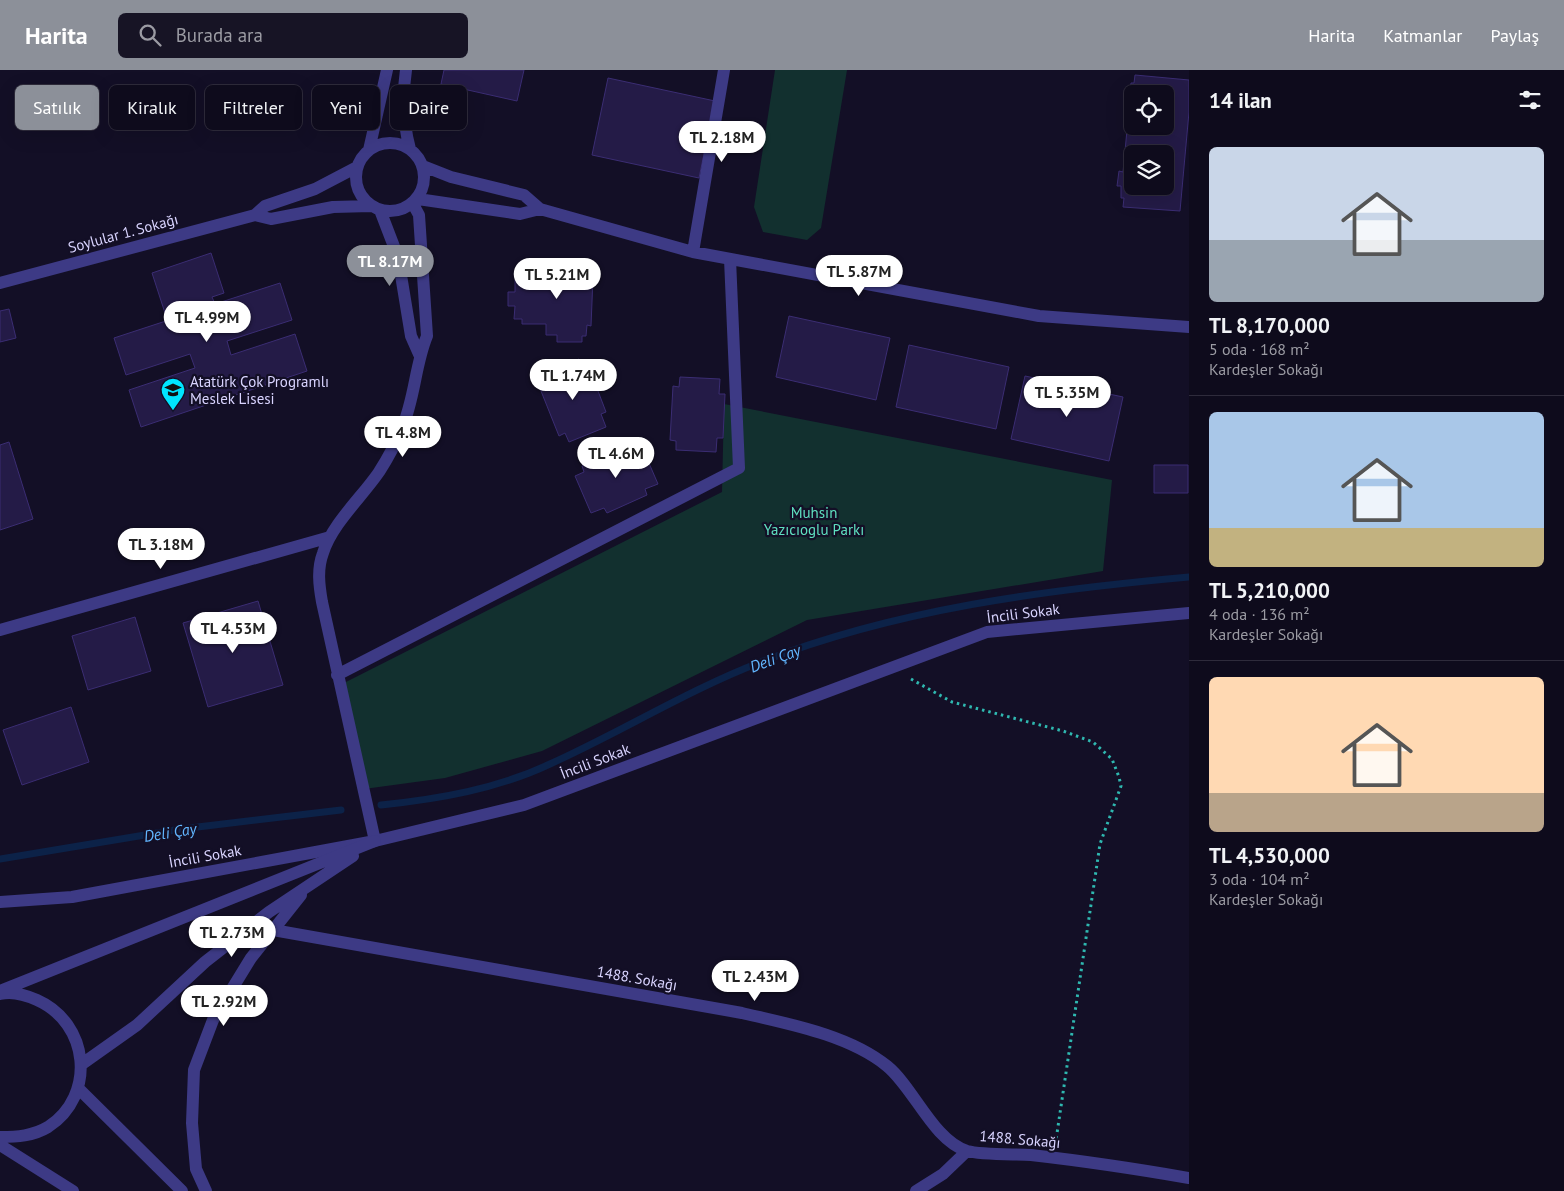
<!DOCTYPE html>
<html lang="tr">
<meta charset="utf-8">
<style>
body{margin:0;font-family:"PT Sans",sans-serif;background:#171425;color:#f1f3f6;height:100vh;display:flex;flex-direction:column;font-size:19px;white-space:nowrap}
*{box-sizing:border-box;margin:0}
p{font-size:16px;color:#9b9ba3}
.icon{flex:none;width:28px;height:28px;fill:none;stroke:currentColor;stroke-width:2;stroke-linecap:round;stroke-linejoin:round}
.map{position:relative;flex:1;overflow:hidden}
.side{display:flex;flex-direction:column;background:#0e0b1c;width:375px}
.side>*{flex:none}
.hud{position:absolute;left:15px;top:15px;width:475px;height:45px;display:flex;gap:10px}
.controls{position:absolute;left:1124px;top:15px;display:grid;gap:10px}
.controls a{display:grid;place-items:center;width:50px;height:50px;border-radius:8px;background:#0e0b1c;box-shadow:0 5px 20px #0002,0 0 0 1px #2e2b3b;font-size:25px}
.price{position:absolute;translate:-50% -42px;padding:0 11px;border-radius:18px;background:#fff;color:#222;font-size:16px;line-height:32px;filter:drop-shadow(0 1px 2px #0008)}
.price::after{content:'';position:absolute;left:50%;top:30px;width:15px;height:11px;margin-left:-8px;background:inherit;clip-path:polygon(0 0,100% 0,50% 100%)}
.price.current{background:#8c9099;color:#fff}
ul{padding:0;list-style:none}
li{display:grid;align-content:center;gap:10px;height:265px;padding:0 20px}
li+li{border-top:1px solid #2e2b3b}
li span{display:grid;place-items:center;height:155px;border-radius:8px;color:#555}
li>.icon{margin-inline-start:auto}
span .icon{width:90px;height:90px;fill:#fffc;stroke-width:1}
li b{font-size:21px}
h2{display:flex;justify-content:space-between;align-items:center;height:60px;padding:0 20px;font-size:21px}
.pill{padding:0 18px;border-radius:8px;background:#0e0b1c;box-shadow:0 5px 20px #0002,0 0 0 1px #2e2b3b;font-size:18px;line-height:45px}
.pill.current{background:#8c9099;color:#fff}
header{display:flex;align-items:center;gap:30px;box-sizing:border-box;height:70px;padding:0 25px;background:#8c9099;color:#fff}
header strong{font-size:24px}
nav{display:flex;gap:28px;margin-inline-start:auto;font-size:18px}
.search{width:350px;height:45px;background:#171425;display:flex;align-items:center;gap:12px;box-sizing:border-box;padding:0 18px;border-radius:8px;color:#9b9ba3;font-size:19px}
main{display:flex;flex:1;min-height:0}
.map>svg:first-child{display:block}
</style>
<header>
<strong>Harita</strong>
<div class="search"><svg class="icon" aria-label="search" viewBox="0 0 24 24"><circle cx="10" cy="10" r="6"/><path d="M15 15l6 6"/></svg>Burada ara</div>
<nav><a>Harita</a><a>Katmanlar</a><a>Paylaş</a></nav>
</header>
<main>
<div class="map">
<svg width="1189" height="1121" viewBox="0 0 1189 1121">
<rect width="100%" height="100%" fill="#130f26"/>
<path fill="#12302f" d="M775,0H847L821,158L807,170L763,162L754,137Z
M724,334L1112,410L1103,501L807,550L542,681L445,708L364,719L344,613L722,422Z"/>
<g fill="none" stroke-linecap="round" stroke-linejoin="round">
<path stroke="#0c2248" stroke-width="7" d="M381,735C439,729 497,719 550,694C621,662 688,620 761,592C897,539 1044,520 1189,507
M0,789L181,759L341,740"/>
</g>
<path fill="#241b47" stroke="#3b2d73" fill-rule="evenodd" d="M444,0H524L517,31L441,14Z
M1135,5L1189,10V42L1180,141L1123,137L1124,128H1121V116H1117L1119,101L1123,102L1129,39H1124L1125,24H1130L1131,13H1134ZM1132,24H1165V56H1132ZM1132,84H1165V116H1132Z
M608,8L715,31L699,108L592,85Z
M211,183L224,223L212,227L215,234L280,213L292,250L227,271L231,285L295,264L307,301L141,357L129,320L195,298L190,284L126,305L114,268L178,247L175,239L165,243L152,203Z
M559,189L585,190L584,196L588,197V207H593L591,256L587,255L586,266H582V272H557V265H546V254H522V249H514L515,236H508V222H515V210H523L524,205L548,206V195L559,196Z
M9,239L16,268L0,272V241Z
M789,246L890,268L876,330L776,307Z
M909,275L1009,297L996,359L896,337Z
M579,289L584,302L590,300L606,342L601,344L606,357L569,372L565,363L559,366L539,316L545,313L541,304Z
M1025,306L1123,327L1109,391L1011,369Z
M680,307L720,309L719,324H725L723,368H717L716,382L676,380V371L670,370L673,316L679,317Z
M9,372L33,449L0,460V375Z
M630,374L633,381L642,377L658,414L645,419L647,425L607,443L604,438L591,443L575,406L584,402L582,396Z
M1154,395H1188V423H1154Z
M258,531L283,615L208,637L183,553Z
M135,547L151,601L88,620L72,566Z
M71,637L89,692L22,715L3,660Z"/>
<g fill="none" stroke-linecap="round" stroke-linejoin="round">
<path stroke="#2fb8b0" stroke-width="3" stroke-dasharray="2.5 4" stroke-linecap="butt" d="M911,609L952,632L1063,661L1093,672L1112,689L1119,707L1121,716L1100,774L1056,1070"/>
<path stroke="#3d3a85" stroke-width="12" d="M406,0C402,27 403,53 410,79
M356 107a34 34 0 1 1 68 0a34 34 0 1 1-68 0Z
M369,80L387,0
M423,96L451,107L524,125L540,139L693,182L1039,246L1189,257
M418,129L520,144L540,139
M380,140L398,187L411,266L419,284
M255,145L271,149L333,137L371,136
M693,182L724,0
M0,213L255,145L265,136L315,119L357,97
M0,560L330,467
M337,605L739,398L730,189
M375,771L322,532C319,515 317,499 323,483C332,454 362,427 379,402C388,388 396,373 402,358C415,328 415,295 427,266L419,145L413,134
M0,832L72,827L375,771L524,735L987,562L1189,543
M273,860L742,943C789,954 849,965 887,996C914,1018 933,1070 967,1081C982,1085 1014,1084 1031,1085C1084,1091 1137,1099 1189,1108
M916,1121L943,1104L967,1081"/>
<path stroke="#3d3a85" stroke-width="12" d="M0,921L375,771
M82,994L137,955L205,892L269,842L353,786
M78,1018L182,1121
M0,1067C17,1067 33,1066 48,1057C97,1025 89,953 37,930C26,925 12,921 0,924
M0,1075L73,1121
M206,1121L196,1099L192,1053L194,1000L213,950L251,888L301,825"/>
</g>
<defs>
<symbol id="school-pin" viewBox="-11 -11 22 30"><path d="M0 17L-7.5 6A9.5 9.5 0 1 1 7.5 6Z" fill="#00e5ff" stroke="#130f26"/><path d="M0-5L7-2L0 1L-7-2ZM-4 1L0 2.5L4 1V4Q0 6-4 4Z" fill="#111"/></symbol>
</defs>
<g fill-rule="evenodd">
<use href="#school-pin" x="159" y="306" width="28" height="38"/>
</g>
<g text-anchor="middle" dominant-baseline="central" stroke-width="4.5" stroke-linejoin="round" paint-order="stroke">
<g font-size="15" fill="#d9d4ff" stroke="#130f26">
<text transform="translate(123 163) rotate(-15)">Soylular 1. Sokağı</text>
<text transform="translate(1023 543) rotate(-7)">İncili Sokak</text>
<text transform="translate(595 691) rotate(-21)">İncili Sokak</text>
<text transform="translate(205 786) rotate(-10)">İncili Sokak</text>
<text transform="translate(637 908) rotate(10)">1488. Sokağı</text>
<text transform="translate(1020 1069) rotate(5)">1488. Sokağı</text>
</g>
<g font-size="15" fill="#d9d4ff" stroke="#130f26" text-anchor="start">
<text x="190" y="311">Atatürk Çok Programlı<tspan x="190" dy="17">Meslek Lisesi</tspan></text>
</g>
<g font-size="15" fill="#5fe0c0" stroke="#130f26">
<text x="814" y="442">Muhsin<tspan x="814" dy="17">Yazıcıoglu Parkı</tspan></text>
</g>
<g font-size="16" font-style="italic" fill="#62b6ff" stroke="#130f26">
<text transform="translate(775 588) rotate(-20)">Deli Çay</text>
<text transform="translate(170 762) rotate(-9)">Deli Çay</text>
</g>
</g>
</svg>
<div class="controls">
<a><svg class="icon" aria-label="locate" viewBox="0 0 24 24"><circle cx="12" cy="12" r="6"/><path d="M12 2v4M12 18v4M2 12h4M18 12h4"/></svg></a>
<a><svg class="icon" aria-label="layers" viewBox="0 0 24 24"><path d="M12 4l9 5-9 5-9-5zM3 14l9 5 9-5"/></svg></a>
</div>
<b class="price" style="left:722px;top:93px">TL 2.18M</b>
<b class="price current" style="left:390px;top:217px">TL 8.17M</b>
<b class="price" style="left:859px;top:227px">TL 5.87M</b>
<b class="price" style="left:557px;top:230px">TL 5.21M</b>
<b class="price" style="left:207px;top:273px">TL 4.99M</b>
<b class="price" style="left:573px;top:331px">TL 1.74M</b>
<b class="price" style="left:1067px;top:348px">TL 5.35M</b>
<b class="price" style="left:403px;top:388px">TL 4.8M</b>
<b class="price" style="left:616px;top:409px">TL 4.6M</b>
<b class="price" style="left:161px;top:500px">TL 3.18M</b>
<b class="price" style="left:233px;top:584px">TL 4.53M</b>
<b class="price" style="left:232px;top:888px">TL 2.73M</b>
<b class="price" style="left:755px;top:932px">TL 2.43M</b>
<b class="price" style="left:224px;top:957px">TL 2.92M</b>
<div class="hud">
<a class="pill current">Satılık</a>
<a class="pill">Kiralık</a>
<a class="pill">Filtreler</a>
<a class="pill">Yeni</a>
<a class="pill">Daire</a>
</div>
</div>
<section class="side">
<h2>14 ilan<svg class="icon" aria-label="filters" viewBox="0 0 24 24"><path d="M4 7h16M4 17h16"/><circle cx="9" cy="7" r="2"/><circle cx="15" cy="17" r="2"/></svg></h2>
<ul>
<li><span style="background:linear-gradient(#c9d6e8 60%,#9aa5b1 0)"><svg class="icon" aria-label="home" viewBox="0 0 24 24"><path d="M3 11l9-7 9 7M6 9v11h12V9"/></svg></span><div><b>TL 8,170,000</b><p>5 oda · 168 m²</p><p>Kardeşler Sokağı</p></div></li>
<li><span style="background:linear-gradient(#a9c7e8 75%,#c2b280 0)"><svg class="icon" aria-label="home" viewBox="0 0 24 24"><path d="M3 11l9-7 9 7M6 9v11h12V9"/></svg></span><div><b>TL 5,210,000</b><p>4 oda · 136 m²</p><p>Kardeşler Sokağı</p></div></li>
<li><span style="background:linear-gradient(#ffd9b3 75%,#b9a48a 0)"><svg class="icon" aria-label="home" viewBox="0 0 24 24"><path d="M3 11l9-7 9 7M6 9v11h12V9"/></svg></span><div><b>TL 4,530,000</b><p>3 oda · 104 m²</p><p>Kardeşler Sokağı</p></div></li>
</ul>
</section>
</main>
